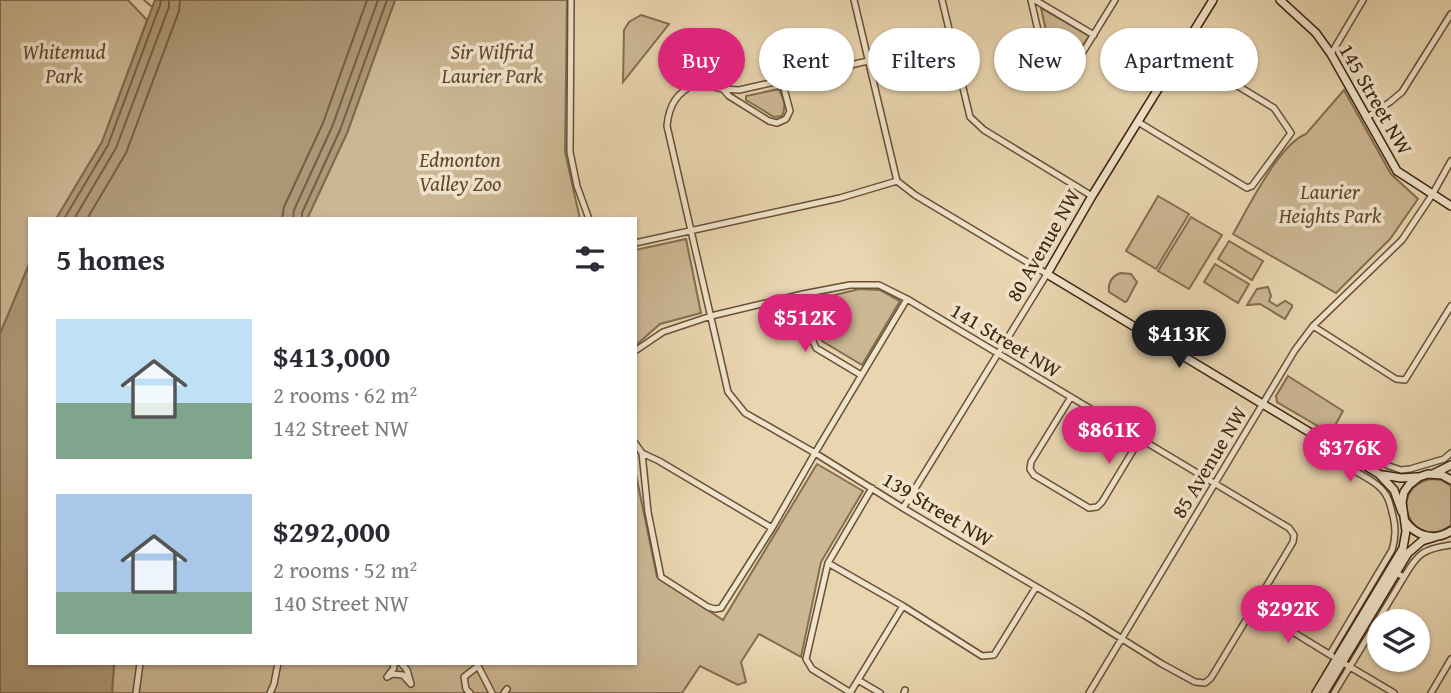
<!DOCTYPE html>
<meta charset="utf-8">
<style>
body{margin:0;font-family:"Gentium Book Plus",serif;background:#f2f2f3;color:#2b2b33;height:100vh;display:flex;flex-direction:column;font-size:26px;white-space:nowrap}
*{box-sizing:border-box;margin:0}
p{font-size:23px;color:#7c7c81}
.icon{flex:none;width:38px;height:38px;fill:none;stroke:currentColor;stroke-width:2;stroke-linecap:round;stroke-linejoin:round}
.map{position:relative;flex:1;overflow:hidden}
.drawer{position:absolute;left:28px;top:217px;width:609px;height:448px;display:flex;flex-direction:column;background:#fff;border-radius:0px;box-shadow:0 2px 5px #0004}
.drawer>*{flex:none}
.hud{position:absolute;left:658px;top:28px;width:665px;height:63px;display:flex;gap:14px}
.fabs{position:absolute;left:1367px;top:609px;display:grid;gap:14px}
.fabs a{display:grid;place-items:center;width:63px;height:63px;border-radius:50%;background:#fff;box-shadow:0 2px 5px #0004;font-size:35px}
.price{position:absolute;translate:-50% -60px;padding:0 16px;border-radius:24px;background:#db2777;color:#fff;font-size:23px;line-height:46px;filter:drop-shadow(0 2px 4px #0008)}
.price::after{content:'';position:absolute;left:50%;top:42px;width:21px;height:16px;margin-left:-10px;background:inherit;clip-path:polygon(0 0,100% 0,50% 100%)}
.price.selected{background:#222;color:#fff}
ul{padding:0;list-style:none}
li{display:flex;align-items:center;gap:21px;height:175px;padding:0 28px}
li span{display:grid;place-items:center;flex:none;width:196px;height:140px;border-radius:0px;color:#555}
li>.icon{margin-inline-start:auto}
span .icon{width:84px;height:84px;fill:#fffc;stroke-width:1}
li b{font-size:30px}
h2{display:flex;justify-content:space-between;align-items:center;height:84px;padding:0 28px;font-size:30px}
.chip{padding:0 24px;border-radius:32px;background:#fff;box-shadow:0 2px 5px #0004;font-size:24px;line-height:63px}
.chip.selected{background:#db2777;color:#fff}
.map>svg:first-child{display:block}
</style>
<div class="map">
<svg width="1451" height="693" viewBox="0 0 1451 693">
<rect width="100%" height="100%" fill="#e9d5b0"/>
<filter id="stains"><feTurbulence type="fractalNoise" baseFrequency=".00286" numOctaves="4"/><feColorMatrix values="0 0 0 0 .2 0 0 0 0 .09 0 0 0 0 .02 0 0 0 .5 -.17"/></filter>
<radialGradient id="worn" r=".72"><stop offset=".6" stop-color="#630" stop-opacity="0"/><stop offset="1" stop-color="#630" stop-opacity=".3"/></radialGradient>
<path fill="#ccb794" stroke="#846d50" stroke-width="2" d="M0,0H128L147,20L102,142L56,219H30V262L0,334Z
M395,0H567L565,152L580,219H307L347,133Z
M1041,8L1089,36L1070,66L1066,68H1058L1053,62Z
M641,15L669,24L623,82L624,30L629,22Z
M779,89C783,99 787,105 782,116L774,117L746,100V96Z
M1344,90L1391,174L1418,199L1390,239L1336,293L1233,234C1248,208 1279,144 1306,134Z
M1158,196L1189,214L1156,269L1126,251Z
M1191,217L1222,235L1189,289L1158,271Z
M686,239L701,313L660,324L635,346V250Z
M1229,241L1263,261L1252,280L1218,259Z
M1215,264L1249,284L1238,303L1204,282Z
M1121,273L1131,274L1137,282L1127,301L1125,302L1109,292C1108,283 1111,276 1121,273Z
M1268,287L1271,296L1269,301L1277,306L1285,301L1292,305V307L1285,319L1260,304L1247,305L1257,289Z
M859,289L880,290L900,301L862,365L822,341L811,301Z
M1288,376L1343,411L1332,431L1328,432L1277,402L1276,396Z
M817,464L863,491L821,562L801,657L759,634L741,662L746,682L738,685L700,666L682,693H112L114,663H635V470L657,577L723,620Z
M1431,479L1441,480L1451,486V525C1412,554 1384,488 1431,479Z"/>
<path fill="#ae9878" stroke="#80694d" stroke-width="2" d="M155,0H395L347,133L307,219H56L102,142Z
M30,262V663H114L112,693H0V334Z"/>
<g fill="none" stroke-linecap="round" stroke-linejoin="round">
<path stroke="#755e42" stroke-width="2" d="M64,219L108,145L160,5L161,0
M74,219L116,148L169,7V0
M87,219L126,153L179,11L180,0
M282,219L284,207L323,123L367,0
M293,219L294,210L332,127L378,0
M302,219V213L340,130L387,0"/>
<path stroke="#80694d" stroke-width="2" d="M144,0L151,6"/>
<defs>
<path id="street" d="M571,0L570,152L577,186L589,219
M854,0L897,181
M942,0L970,117L984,130L1092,196
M1031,0L1045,61L1050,70L1060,76L1070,73L1115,0
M1035,0L1094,35
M1331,54L1363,0
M723,89L739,90L868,61
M1366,118L1390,102L1402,92L1451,14
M1138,122L1247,188L1252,186L1291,133L1274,108L1182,52
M897,181L915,195L1047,274L903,508
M635,243L840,198L897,181
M803,294L812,339L816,348L861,375
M1313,326L1396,379L1405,380L1451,306
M635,351L663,332L711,316L803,294L850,285H879L907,299L999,354L1289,528L1294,535L1293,542L1211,678L1205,683L1195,682L1162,664L1084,615L903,508L815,453L745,413L728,392L667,126C669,104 677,93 696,83L723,89L729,96L769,121L777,123L786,119L790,111L782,81
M1071,397L1031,462L1030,469L1034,475L1089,508L1097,507L1102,502L1140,439
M635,443L642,453L648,512L661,577L708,607L715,609L721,608L772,528L815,453L907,299
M642,453L659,461L772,528
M828,563L903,606L982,656L994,655L1036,587
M1404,577C1418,553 1423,549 1451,545
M1254,608L1332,656
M1330,654L1392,550C1396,538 1396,528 1393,516C1391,509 1390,501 1386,495C1375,476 1339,468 1323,449L1325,441L1338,436L1389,466L1401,470L1410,469L1444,459L1451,453
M1340,661L1394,693
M478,666L492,693
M389,674L394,668L393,663
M387,677L392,674L403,675L411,684L407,670L401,663
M858,680L880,693
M136,693L140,663
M270,693L274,684L278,663
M470,693L466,689L464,677L478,666V663
M504,693L507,689
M850,693L903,606
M851,693L812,669L806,659L828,563L872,488
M904,693L905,690
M1089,693L1295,350L1313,326L1402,240L1432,195L1451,161
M1334,693L1404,577L1396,573
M1431,693L1451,659"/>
<path id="secondary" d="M1213,0L1092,196L1047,274L1379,474L1394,490L1402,512
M1280,0L1316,33L1331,54L1397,171L1451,206
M1435,473L1451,465
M1383,475L1401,478L1417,477
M1405,521C1416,536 1434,542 1451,531
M1316,693L1403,548L1406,531L1402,502L1404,492L1409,485L1419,477L1428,474L1442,475L1451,480
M1324,693L1408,553L1422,541L1435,537"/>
</defs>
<use href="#street" stroke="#675035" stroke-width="8"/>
<use href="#secondary" stroke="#3c230c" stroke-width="10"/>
<use href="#street" stroke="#f1e4cc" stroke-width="5"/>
<use href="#secondary" stroke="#f1e4cc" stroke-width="7"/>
</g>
<g text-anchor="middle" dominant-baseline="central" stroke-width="7" stroke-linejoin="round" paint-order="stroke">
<g font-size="21" font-style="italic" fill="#60482e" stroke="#f1e4cc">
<text x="64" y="51">Whitemud<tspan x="64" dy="24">Park</tspan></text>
<text x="492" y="51">Sir Wilfrid<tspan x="492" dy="24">Laurier Park</tspan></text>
<text x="460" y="159">Edmonton<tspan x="460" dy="24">Valley Zoo</tspan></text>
<text x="1330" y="191">Laurier<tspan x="1330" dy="24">Heights Park</tspan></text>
</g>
<g font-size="21" fill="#3c230c" stroke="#f1e4cc">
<text transform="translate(1376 99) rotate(60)">145 Street NW</text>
<text transform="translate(1043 245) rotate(-60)">80 Avenue NW</text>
<text transform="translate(1006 340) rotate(31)">141 Street NW</text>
<text transform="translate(1209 462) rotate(-59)">85 Avenue NW</text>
<text transform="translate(938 509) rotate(31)">139 Street NW</text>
</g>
</g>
<rect width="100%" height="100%" filter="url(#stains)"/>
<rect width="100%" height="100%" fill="url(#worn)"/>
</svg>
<div class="fabs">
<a><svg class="icon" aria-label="layers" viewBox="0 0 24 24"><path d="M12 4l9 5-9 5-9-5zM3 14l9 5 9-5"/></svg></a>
</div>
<b class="price" style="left:805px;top:354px">$512K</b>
<b class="price selected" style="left:1179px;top:370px">$413K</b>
<b class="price" style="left:1109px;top:466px">$861K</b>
<b class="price" style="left:1350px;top:484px">$376K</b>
<b class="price" style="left:1288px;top:645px">$292K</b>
<div class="hud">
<a class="chip selected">Buy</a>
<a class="chip">Rent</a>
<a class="chip">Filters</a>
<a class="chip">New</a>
<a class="chip">Apartment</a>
</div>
<section class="drawer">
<h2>5 homes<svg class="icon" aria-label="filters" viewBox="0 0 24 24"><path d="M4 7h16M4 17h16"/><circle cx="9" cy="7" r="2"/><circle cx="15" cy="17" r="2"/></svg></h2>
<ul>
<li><span style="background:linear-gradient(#bfe0f5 60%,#7fa58c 0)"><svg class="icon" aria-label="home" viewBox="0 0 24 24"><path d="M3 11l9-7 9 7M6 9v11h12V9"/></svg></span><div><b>$413,000</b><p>2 rooms · 62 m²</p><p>142 Street NW</p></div></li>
<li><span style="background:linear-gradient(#a9c7e8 70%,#7fa58c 0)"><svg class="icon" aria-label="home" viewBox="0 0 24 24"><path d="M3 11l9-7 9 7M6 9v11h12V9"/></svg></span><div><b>$292,000</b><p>2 rooms · 52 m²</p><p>140 Street NW</p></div></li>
</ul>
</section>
</div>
